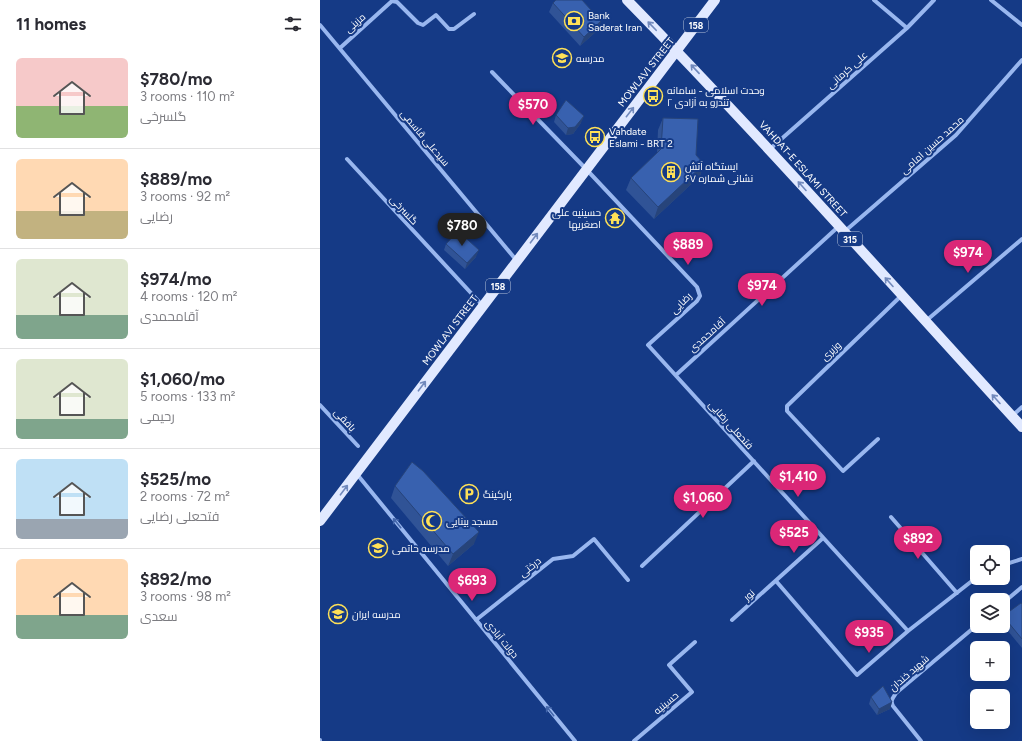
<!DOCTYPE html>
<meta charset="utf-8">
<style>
body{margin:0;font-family:Figtree,Cairo,sans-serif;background:#f7f7f7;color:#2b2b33;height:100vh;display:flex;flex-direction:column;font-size:15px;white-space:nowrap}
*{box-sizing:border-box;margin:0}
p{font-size:13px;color:#7c7c81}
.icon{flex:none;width:22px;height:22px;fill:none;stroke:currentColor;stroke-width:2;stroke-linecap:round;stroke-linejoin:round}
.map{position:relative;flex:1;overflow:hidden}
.drawer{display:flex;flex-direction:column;background:#fff;width:320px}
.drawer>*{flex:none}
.tools{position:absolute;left:650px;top:545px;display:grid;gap:8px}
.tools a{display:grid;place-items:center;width:40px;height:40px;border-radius:6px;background:#fff;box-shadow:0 4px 16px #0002;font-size:20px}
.price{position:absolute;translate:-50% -34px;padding:0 9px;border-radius:14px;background:#db2777;color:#fff;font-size:13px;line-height:26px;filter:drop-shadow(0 1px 2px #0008)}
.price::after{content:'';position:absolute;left:50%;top:24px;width:12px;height:9px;margin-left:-6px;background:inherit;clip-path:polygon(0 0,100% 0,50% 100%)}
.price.selected{background:#222;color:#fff}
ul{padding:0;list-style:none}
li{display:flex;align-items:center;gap:12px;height:100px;padding:0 16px}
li+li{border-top:1px solid #e1e1e2}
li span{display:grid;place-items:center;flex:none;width:112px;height:80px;border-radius:6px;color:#555}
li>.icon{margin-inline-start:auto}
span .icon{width:48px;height:48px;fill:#fffc;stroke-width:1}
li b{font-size:17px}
h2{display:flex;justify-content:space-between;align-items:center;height:48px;padding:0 16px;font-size:17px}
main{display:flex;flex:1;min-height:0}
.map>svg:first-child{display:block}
</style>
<main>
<section class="drawer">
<h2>11 homes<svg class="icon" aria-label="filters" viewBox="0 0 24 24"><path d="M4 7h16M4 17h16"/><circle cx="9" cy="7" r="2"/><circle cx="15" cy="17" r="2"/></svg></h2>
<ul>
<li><span style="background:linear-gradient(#f6c9c9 60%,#8fb573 0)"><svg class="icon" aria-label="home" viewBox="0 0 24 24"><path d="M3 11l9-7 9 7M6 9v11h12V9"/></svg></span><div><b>$780/mo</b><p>3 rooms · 110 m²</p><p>گلسرخی</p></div></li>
<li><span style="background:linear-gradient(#ffd9b3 65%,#c2b280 0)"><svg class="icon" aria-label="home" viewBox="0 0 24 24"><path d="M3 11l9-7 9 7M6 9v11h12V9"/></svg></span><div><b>$889/mo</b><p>3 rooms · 92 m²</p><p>رضایی</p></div></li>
<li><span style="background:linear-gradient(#dfe7d0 70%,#7fa58c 0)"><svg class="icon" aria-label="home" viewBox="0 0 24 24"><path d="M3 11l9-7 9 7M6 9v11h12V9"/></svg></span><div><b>$974/mo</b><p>4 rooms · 120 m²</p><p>آقامحمدی</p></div></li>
<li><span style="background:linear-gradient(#dfe7d0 75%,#7fa58c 0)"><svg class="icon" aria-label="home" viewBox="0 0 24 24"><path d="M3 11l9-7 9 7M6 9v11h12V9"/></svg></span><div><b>$1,060/mo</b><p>5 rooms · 133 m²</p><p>رحیمی</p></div></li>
<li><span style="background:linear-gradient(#bfe0f5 75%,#9aa5b1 0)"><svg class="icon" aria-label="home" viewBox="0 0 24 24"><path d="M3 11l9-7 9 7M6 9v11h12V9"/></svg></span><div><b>$525/mo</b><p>2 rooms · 72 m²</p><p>فتحعلی رضایی</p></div></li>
<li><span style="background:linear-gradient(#ffd9b3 70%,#7fa58c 0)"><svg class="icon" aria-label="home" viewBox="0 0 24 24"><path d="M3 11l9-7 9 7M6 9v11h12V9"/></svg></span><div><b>$892/mo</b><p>3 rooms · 98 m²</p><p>سعدی</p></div></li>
</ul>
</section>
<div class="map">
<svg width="702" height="741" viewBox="0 0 702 741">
<rect width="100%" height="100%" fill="#153a86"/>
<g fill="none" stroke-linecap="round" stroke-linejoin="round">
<path stroke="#99b7ef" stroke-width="4" d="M554,0L587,28
M671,0L702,25
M0,25L197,261
M20,48L72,1L77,2L98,23L103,25L116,15L129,29H134L154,14
M172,72L266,169L377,287L380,296L377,301L328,345L588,631
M450,149L587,28L614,0
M27,159L163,306
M524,232L636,135L702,60
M607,320L702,239
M356,375L518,227
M0,405L38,446
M692,416L702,407
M558,439L523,471L467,411V406L581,296
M36,473L255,741
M571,517L637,593
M683,565L702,559
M322,566L434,461
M456,581L537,675L588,631L657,577
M683,603L702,587
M156,620L233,559L253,556L274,539L308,580
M412,620L503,538
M0,740V741
M314,741L372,692L349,665L375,642
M601,741L573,706C570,700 573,698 576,693L657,625"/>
<path stroke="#e1e9ff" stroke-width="10" d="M307,0C443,139 571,284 702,427
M0,521L395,0"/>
</g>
<path fill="#305396" d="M233,3L278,30L260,46L229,12Z
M236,115L261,123L253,134L246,135L234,122Z
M343,118L384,164L380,176L334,219L306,190L311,178L337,153L338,130Z
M126,244L156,257L145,269L124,250Z
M75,486L154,544L128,566L71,498Z
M702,604V648L683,625V616Z
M551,697L572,702L570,709L557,715L549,704Z"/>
<path fill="#27447a" d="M281,21L278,30L260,46L264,37Z
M264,116L261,123L253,134L246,135L248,128Z
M384,164L380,176L334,219L338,207Z
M159,250L156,257L145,269L147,263Z
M159,532L154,544L128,566L133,554Z
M572,702L570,709L557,715L559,709Z"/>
<path fill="#3861af" stroke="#27447a" d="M236,0H262L281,21L264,37L233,3Z
M246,100L264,116L255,127L248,128L236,115Z
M343,118L378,119L376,155L384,164L338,207L311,178L341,149Z
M138,231L159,250L147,263L126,244Z
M92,462L103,471L159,532L133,554L75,486Z
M701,603L702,604V639L683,616Z
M563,686L572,702L559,709L551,697Z"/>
<defs><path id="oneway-shaft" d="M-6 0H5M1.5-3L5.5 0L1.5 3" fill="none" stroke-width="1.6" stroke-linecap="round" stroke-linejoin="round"/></defs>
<g stroke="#7189bc">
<use href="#oneway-shaft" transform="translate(332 26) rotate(-134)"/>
<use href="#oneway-shaft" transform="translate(375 69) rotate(-133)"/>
<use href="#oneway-shaft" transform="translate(310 112) rotate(-52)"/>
<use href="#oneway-shaft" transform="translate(482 186) rotate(-132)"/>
<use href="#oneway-shaft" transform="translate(214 238) rotate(-53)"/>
<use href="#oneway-shaft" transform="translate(569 282) rotate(-132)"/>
<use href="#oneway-shaft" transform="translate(102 386) rotate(-53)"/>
<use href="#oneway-shaft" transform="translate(676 399) rotate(-132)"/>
<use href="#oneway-shaft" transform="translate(24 490) rotate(-53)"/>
</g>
<g stroke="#4366ab">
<use href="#oneway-shaft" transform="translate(77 523) rotate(-129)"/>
<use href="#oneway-shaft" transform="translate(230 711) rotate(-129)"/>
</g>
<defs>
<symbol id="bank-ring" viewBox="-11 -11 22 22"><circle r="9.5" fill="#153a86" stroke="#ffe157" stroke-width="1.5"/><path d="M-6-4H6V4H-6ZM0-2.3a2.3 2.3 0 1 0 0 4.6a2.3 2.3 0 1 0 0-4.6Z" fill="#ffe157"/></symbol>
<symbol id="school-ring" viewBox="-11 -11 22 22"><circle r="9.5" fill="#153a86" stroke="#ffe157" stroke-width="1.5"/><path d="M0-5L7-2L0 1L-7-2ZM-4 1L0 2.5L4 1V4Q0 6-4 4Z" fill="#ffe157"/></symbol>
<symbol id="bus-ring" viewBox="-11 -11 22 22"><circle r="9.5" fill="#153a86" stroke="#ffe157" stroke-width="1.5"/><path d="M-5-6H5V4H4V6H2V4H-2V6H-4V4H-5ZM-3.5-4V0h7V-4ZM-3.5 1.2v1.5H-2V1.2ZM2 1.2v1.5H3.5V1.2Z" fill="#ffe157"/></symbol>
<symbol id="building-ring" viewBox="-11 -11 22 22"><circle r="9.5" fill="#153a86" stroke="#ffe157" stroke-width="1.5"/><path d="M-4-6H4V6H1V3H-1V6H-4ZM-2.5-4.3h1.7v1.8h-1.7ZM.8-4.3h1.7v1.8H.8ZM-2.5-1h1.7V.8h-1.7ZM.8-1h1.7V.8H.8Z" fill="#ffe157"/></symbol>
<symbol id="temple-ring" viewBox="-11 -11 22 22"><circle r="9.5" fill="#153a86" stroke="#ffe157" stroke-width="1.5"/><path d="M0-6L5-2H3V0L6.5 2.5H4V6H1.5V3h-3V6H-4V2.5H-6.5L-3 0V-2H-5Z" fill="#ffe157"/></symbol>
<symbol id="parking-ring" viewBox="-11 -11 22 22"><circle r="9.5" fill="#153a86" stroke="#ffe157" stroke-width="1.5"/><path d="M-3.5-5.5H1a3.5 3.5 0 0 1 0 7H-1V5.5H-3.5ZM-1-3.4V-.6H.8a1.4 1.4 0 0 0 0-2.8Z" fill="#ffe157"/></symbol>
<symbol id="mosque-ring" viewBox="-11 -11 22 22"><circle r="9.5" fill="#153a86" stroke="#ffe157" stroke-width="1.5"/><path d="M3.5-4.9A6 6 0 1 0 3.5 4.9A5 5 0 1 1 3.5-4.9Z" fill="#ffe157"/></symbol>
</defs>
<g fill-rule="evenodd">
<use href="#bank-ring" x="243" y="10" width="22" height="22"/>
<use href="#school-ring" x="231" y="47" width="22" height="22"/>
<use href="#bus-ring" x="322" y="85" width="22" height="22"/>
<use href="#bus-ring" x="264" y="126" width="22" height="22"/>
<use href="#building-ring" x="340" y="161" width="22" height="22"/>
<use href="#temple-ring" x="284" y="207" width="22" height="22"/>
<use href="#parking-ring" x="138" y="483" width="22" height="22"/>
<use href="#mosque-ring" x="101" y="510" width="22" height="22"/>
<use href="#school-ring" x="47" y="537" width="22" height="22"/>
<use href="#school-ring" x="7" y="603" width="22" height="22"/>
</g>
<g text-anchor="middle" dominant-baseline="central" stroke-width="4" stroke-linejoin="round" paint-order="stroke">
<g fill="#153a86" stroke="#b9c4db" stroke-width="1">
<rect x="364" y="18" width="24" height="14" rx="3"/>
<rect x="518" y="232" width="24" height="14" rx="3"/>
<rect x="166" y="279" width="24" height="14" rx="3"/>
</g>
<g font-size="9" font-weight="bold" fill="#fff">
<text x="376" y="25">158</text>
<text x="530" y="239">315</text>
<text x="178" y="286">158</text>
</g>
<g font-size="10" fill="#fff" stroke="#153a86" text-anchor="start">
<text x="268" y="15">Bank<tspan x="268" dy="12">Saderat Iran</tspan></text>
<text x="256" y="58">مدرسه</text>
<text x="347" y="90">وحدت اسلامی - سامانه<tspan x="347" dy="12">۲ تندرو به آزادی</tspan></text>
<text x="289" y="131">Vahdate<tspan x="289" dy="12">Eslami - BRT 2</tspan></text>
<text x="365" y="166">ایستگاه آتش<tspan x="365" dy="12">نشانی شماره ۶۷</tspan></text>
<text x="281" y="212" text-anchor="end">حسینیه علی<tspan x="281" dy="12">اصغریها</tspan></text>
<text x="163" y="494">پارکینگ</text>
<text x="126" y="521">مسجد بینایی</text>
<text x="72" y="548">مدرسه حاتمی</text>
<text x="32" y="614">مدرسه ایران</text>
</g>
<g font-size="10" fill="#fff" stroke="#153a86">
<text transform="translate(35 23) rotate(-42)">مزینی</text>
<text transform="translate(527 70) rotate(-42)">علی کرمانی</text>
<text transform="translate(326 72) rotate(-52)">MOWLAVI STREET</text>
<text transform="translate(105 138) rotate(50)">سیدعلی قاسمی</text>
<text transform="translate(612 145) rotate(-42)">محمد حسین امامی</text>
<text transform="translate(483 169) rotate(48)">VAHDAT-E ESLAMI STREET</text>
<text transform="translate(84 210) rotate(47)">گلسرخی</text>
<text transform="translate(361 303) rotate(-45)">رضایی</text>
<text transform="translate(130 330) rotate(-53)">MOWLAVI STREET</text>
<text transform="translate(387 335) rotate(-42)">آقامحمدی</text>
<text transform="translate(511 351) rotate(-43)">وزیری</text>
<text transform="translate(25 420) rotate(47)">بافقی</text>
<text transform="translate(411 425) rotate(48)">فتحعلی رضایی</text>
<text transform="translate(210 567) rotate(-38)">درختی</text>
<text transform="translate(429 595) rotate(-42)">نور</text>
<text transform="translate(182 639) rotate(51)">دولت آبادی</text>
<text transform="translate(589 673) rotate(-41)">شهید خندان</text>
<text transform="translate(346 703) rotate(-40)">حسینیه</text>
</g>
</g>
</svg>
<div class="tools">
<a><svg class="icon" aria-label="locate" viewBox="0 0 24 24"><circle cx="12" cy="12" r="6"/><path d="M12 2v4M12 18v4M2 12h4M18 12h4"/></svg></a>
<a><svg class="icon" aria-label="layers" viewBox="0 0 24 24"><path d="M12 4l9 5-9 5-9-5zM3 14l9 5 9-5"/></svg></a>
<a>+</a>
<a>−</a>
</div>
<b class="price" style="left:213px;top:126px">$570</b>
<b class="price selected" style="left:142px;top:247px">$780</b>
<b class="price" style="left:368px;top:266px">$889</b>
<b class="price" style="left:648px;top:274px">$974</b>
<b class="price" style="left:442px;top:307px">$974</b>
<b class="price" style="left:478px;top:498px">$1,410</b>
<b class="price" style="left:383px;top:519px">$1,060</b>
<b class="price" style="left:474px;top:554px">$525</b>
<b class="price" style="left:598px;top:560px">$892</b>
<b class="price" style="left:152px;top:602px">$693</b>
<b class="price" style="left:549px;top:654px">$935</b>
</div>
</main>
